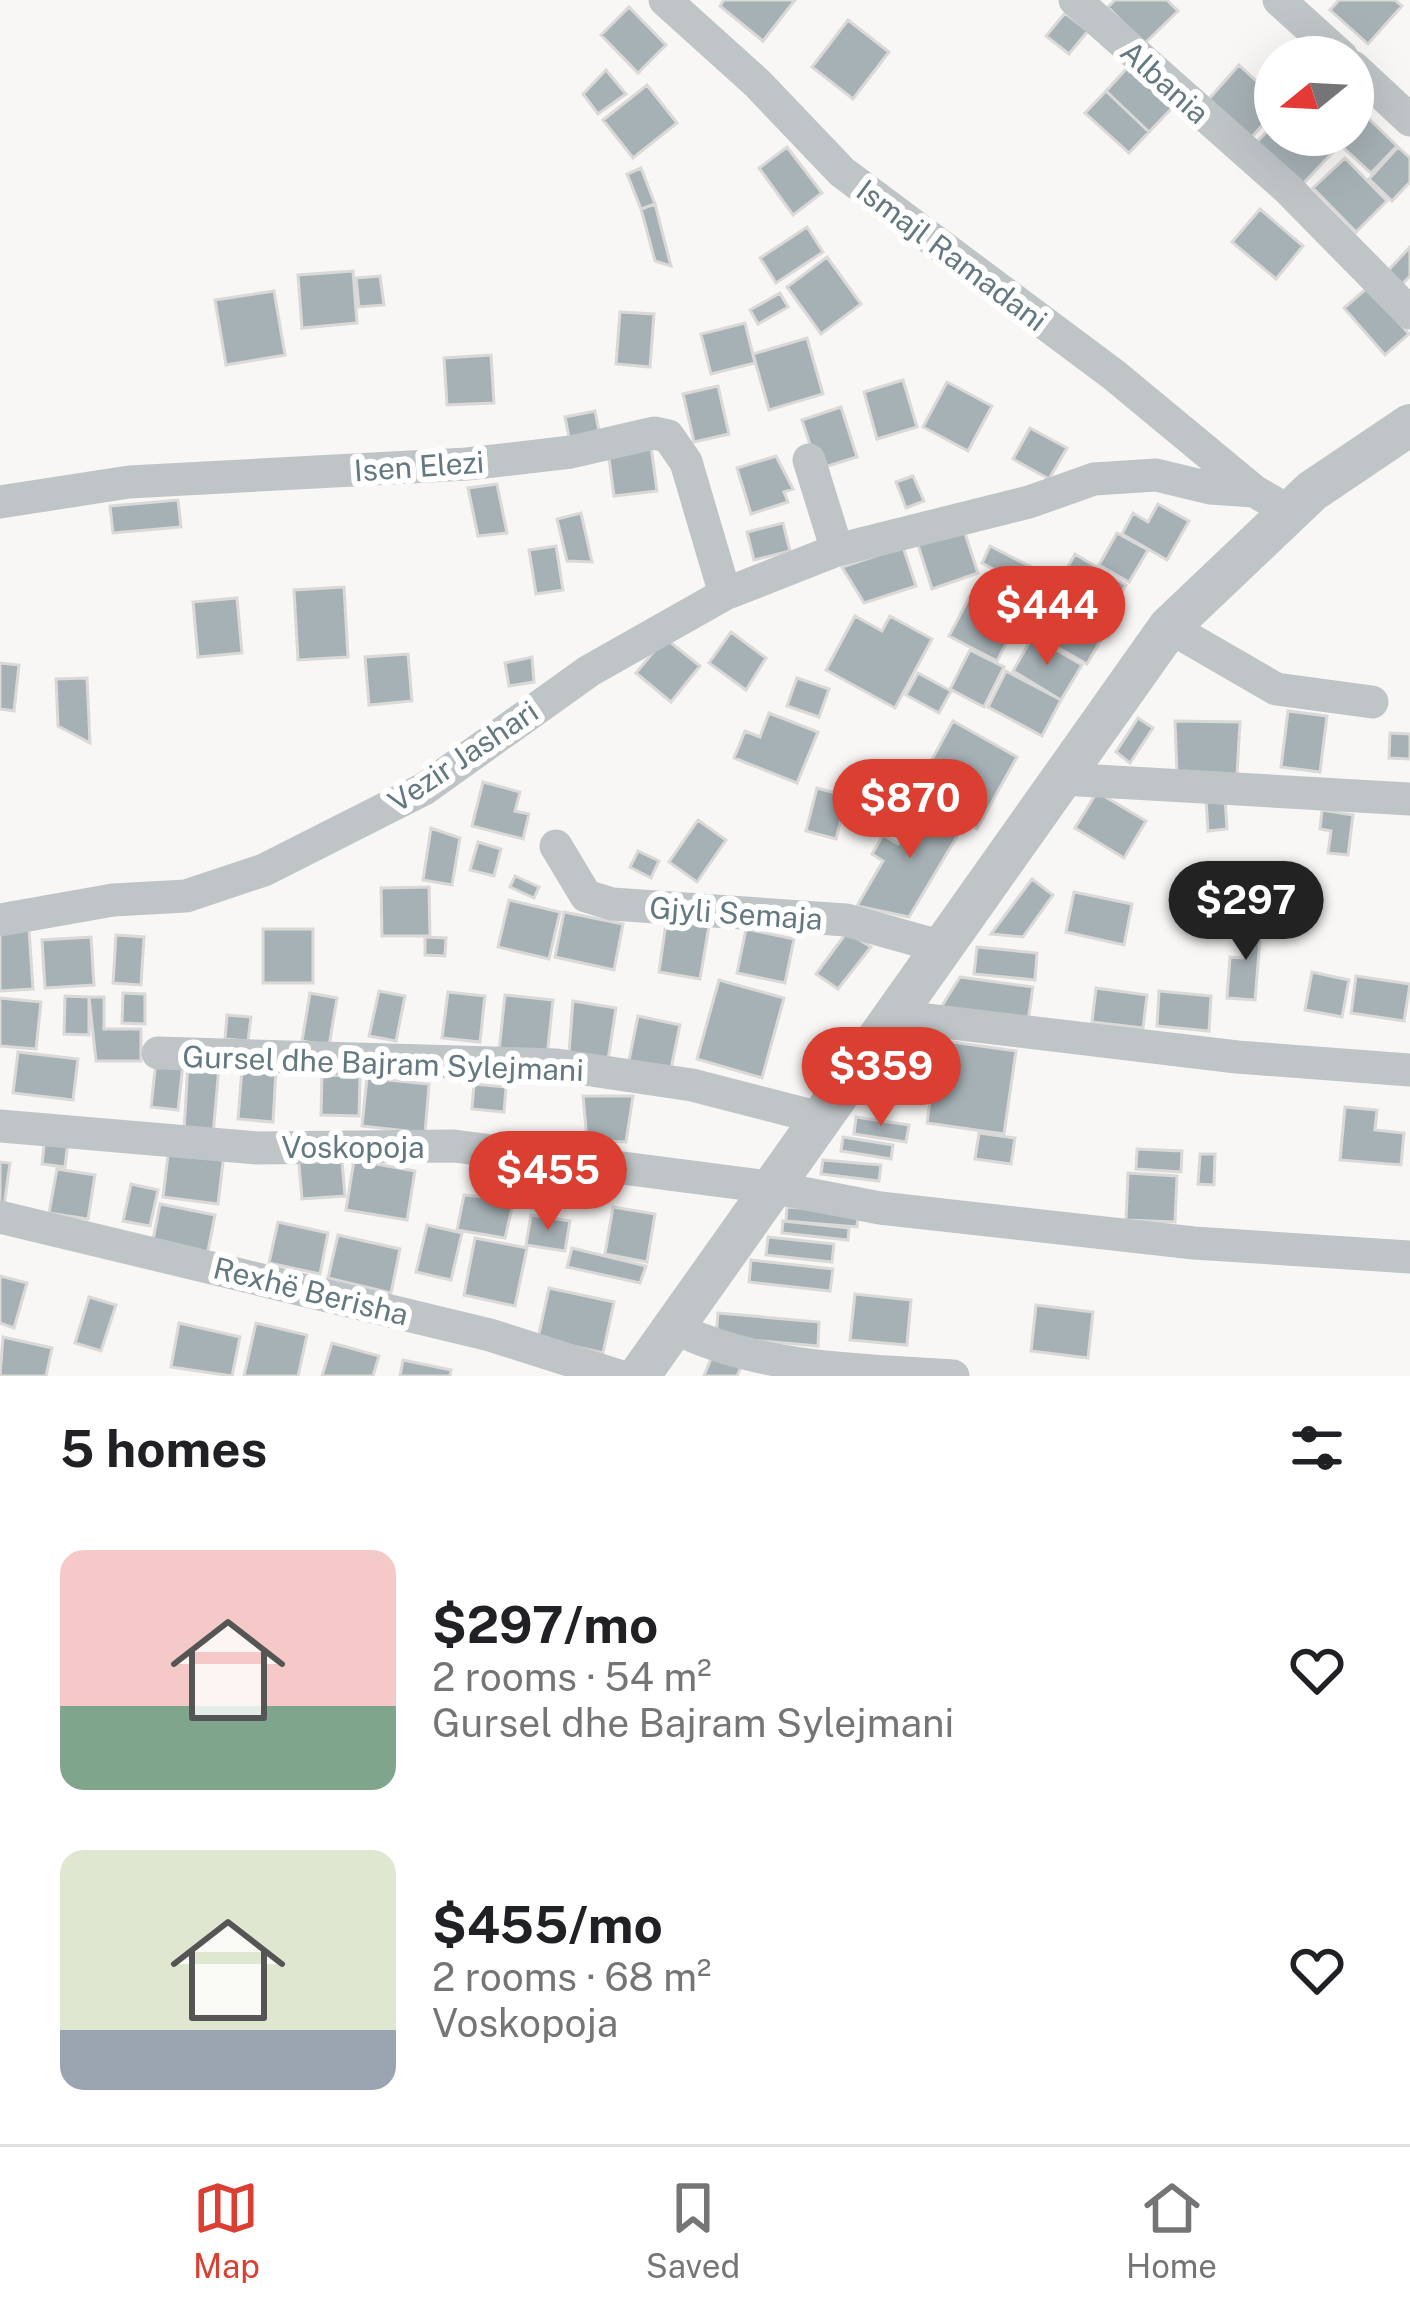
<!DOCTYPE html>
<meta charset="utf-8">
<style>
body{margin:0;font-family:"Public Sans",sans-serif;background:#f2f2f2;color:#202124;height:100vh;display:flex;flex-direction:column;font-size:45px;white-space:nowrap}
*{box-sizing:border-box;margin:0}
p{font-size:39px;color:#757577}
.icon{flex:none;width:66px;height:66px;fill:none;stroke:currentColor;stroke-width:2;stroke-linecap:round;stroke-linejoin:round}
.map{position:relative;height:1376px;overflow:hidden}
.details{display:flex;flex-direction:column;background:#fff;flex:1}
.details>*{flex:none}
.needle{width:78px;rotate:252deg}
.controls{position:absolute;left:1254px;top:36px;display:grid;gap:24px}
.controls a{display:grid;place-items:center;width:120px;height:120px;border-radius:50%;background:#fff;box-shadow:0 12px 48px #0002;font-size:60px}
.price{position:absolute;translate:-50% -102px;padding:0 27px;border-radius:42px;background:#db3f32;color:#fff;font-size:39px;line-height:78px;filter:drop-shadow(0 3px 6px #0008)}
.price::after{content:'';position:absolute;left:50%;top:72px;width:36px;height:27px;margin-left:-18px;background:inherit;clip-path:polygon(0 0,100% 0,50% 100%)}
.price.selected{background:#222;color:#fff}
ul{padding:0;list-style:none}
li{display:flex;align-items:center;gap:36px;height:300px;padding:0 60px}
li span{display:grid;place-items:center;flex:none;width:336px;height:240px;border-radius:24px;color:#555}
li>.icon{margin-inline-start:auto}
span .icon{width:144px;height:144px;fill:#fffc;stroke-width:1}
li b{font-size:51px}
h2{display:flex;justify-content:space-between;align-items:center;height:144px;padding:0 60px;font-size:51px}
.tabs{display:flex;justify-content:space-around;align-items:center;height:168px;border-top:3px solid #e0e0e0;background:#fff;font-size:33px;color:#757577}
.tabs a{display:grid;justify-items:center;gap:6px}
.tabs .selected{color:#db3f32}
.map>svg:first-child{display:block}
</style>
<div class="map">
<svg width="1410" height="1376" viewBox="0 0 1410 1376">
<rect width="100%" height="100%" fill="#f8f7f5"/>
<path fill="#a6b1b5" stroke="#dad9d8" stroke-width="3" d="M724,0H795L763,41L720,6Z
M1115,0H1167L1178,11L1144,44L1108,7Z
M1339,0H1395L1402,6L1368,44L1330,10Z
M629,7L666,45L638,73L601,35Z
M1065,13L1088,31L1069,54L1046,36Z
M848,20L889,52L853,99L812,67Z
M1302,39L1322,57H1286Z
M1239,65L1275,98V111L1250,139L1208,100Z
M1129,66L1173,107L1149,132L1106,91Z
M606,70L626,94L598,114L583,94Z
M647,85L677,123L633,158L603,120Z
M1106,91L1149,132L1129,153L1085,113Z
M1363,113L1397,146L1371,173L1336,141L1353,135V123Z
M1275,123V135H1315L1333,152L1299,188L1254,145Z
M787,147L822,193L793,215L759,168Z
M1398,147L1410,158V182L1392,201L1369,179Z
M1345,158L1387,201L1356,232L1313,188Z
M641,168L655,204L641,209L627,174Z
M655,204L671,266L655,261L641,209Z
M1260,209L1303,246L1276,279L1232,242Z
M807,227L823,252L776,283L760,258Z
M1410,247V276L1397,290L1382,277Z
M827,257L861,304L821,334L787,287Z
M353,271L357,323L302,328L298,275Z
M380,276L384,305L359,307L356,278Z
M1368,287L1409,334L1385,355L1344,308Z
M274,291L285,355L226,365L215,300Z
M780,293L788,307L758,324L750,310Z
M620,312L654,314L650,367L616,364Z
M745,323L755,363L711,374L701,334Z
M807,338L823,394L769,410L753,354Z
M491,355L494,403L447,405L444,358Z
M903,380L917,427L877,439L864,392Z
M947,382L992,406L968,451L923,427Z
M718,386L729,434L694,442L683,394Z
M841,407L857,457L818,469L802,420Z
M595,411L600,436L570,442L565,417Z
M1030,428L1067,448L1049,479L1013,459Z
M650,439L657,491L614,496L607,444Z
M776,456L793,489L784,492L788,502L751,514L737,468Z
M913,476L924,501L906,508L896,482Z
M497,484L507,533L478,536L468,488Z
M178,500L181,527L113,533L110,506Z
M1158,504L1189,521L1167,560L1122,534L1133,513L1148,522Z
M581,513L592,562L567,561L557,519Z
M783,523L790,551L754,560L747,532Z
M964,530L978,573L932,589L918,545Z
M1117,533L1148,550L1129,582L1099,565Z
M556,546L563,590L536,594L529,550Z
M990,546L1055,579L1047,597L982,563Z
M903,547L916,586L864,603L842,567Z
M1075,554L1126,585L1104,623L1053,593Z
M344,587L348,657L298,660L294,590Z
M970,596L1018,621L997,661L949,636Z
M237,598L242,653L198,657L193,602Z
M1052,598L1107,629L1087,664L1032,633Z
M855,616L882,631L890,616L932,639L895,708L826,670Z
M731,632L766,658L746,690L709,663Z
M1033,636L1082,665L1061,700L1013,671Z
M665,638L700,666L671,702L636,673Z
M970,650L1004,667L984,707L950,689Z
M408,654L412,701L369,705L365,657Z
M532,657L534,682L509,686L505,663Z
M0,663L19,665L14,711L0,709Z
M1006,671L1061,700L1042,736L988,707Z
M918,673L951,691L939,713L906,695Z
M87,678L90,743L58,726L56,679Z
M797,678L829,689L819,717L787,706Z
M1288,711L1327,716L1320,772L1281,767Z
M769,713L818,732L797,783L734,758L745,731L760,737Z
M1138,718L1153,728L1130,763L1116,752Z
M953,721L1017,757L977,829L913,794Z
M1175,721L1240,722L1237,775L1177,774Z
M1390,733L1410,734V759L1389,758Z
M483,782L520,792L515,811L529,814L523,839L472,826Z
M817,788L847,796L836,839L806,831Z
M1097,792L1146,821L1124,858L1075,828Z
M909,797L962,828L909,917L857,906L883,861L872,854L883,835L898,844L912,820L900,813Z
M1225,798L1227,829L1208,831L1206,800Z
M1322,810L1353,815L1348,855L1328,853L1331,831L1320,829Z
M698,820L726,840L697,882L669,862Z
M431,828L460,838L452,885L423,880Z
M478,842L501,849L494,876L470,870Z
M638,851L659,861L651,878L630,867Z
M515,876L539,887L534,898L510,887Z
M1032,879L1053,895L1023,937L991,934Z
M429,887L430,936H382L381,888Z
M1074,892L1132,904L1124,945L1066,932Z
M509,900L560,912L549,959L498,947Z
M564,912L623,924L614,970L555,957Z
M1245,915L1262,916L1255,1000L1227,998L1230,957L1242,958Z
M667,916L710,920L700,979L659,972Z
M263,929H313V983H263Z
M746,929L794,939L785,983L737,973Z
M29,930L33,989L0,991V932Z
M847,932L871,947L838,989L816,974Z
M116,935L144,937L141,985L113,983Z
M91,937L94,985L45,988L42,940Z
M425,937L446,938L445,956L425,955Z
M977,947L1037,953L1035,980L974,974Z
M1312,972L1349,980L1342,1017L1305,1010Z
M1356,976L1410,984L1404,1021L1351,1013Z
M960,977L1033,987L1028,1021L940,1009Z
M719,980L784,998L762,1078L697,1059Z
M1096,988L1147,995L1143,1028L1092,1022Z
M379,991L405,996L396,1041L369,1036Z
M1159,991L1211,996L1209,1031L1157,1026Z
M448,992L485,996L480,1042L442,1038Z
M123,993L145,994V1024L122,1023Z
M310,993L337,998L329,1046L302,1041Z
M505,995L553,1000L547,1056L499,1051Z
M65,996L89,997V1035L64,1034Z
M89,997H104V1029H141V1061H96Z
M0,998L41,1002L36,1049L0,1046Z
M573,1001L616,1008L608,1060L569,1052Z
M227,1015L251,1017L248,1041L225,1039Z
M638,1016L680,1025L669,1078L627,1070Z
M938,1040L1016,1051L1004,1134L927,1123Z
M18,1052L78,1059L73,1100L13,1093Z
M156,1061L183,1064L178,1110L151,1107Z
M188,1063L219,1067L213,1135L184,1132Z
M242,1069L276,1070L273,1122L238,1119Z
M322,1075L360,1076L359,1116L321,1115Z
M367,1078L429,1084L425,1133L362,1126Z
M474,1084L506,1087L504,1112L472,1109Z
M583,1096H633L626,1142L587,1140Z
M1345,1107L1377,1110L1375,1130L1404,1133L1401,1165L1340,1160Z
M856,1117L909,1125L906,1142L854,1134Z
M979,1133L1015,1138L1011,1164L975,1159Z
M843,1137L893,1145L891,1159L841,1151Z
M45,1138L68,1141L65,1167L42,1164Z
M169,1146L224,1154L218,1204L163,1197Z
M341,1149L345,1196L302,1199L298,1153Z
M1137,1149L1182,1151L1181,1172L1136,1169Z
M1200,1154H1215L1214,1185L1198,1184Z
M354,1160L415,1171L407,1220L346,1210Z
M823,1160L881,1165L879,1181L821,1174Z
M0,1162L10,1163L4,1206L0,1205Z
M57,1169L95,1175L88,1219L49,1213Z
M1128,1173L1177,1176L1175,1222L1126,1220Z
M131,1184L158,1190L150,1226L123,1221Z
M464,1195L514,1200L505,1238L457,1230Z
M160,1204L215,1215L207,1256L152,1245Z
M613,1207L655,1214L647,1262L605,1254Z
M787,1207L858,1213L857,1227L786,1221Z
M531,1215L570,1221L565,1251L526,1245Z
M783,1221L849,1228L848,1240L782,1233Z
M278,1222L328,1233L320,1274L269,1263Z
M427,1225L462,1233L451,1280L416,1272Z
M338,1235L400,1249L391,1293L328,1278Z
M768,1237L834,1244L832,1262L766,1255Z
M475,1238L527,1248L515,1306L464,1295Z
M572,1248L646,1266L640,1283L567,1267Z
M751,1260L833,1269L830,1291L749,1282Z
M0,1276L27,1283L14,1328L0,1323Z
M549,1288L614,1302L603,1353L538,1338Z
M855,1294L911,1300L907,1345L850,1340Z
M89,1297L116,1305L101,1351L75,1343Z
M1036,1305L1093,1312L1088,1358L1031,1351Z
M718,1313L819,1322L818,1346L716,1337Z
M179,1323L240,1337L232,1376L171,1367Z
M256,1323L307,1335L298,1376H244Z
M3,1337L52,1348L46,1376H0Z
M332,1343L379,1356L373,1376H322Z
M712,1356L741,1367L737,1376H704Z
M403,1360L451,1370L450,1376H400Z"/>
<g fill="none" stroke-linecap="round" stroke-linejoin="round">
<path stroke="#bfc5c7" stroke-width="33" d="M665,0L757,83L842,172L1114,375L1254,491
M1075,0L1288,189L1410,313
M1279,0L1342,57
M1353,67L1410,120
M809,460L837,550
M0,502L129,482L467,464L571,452L654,433L668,436L686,462L725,594
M1169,627L1276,689L1372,702
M1062,779L1410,799
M556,846L586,896L612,904L846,920L942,947
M0,920L113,900L186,896L264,870L424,789L589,671L725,594L837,550L1029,502L1094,479L1156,475L1210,488L1254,491L1289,511
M894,1016L1237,1057L1410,1070
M158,1053L557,1065L692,1085L820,1118
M0,1126L257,1148L454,1146L776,1188L880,1208L1194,1243L1410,1257
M0,1217L490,1335L619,1376
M675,1328C760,1370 861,1370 953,1376"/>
<path stroke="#bfc5c7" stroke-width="42" d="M639,1376L1169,627L1312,491L1410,425"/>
</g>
<g text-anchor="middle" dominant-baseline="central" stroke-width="12" stroke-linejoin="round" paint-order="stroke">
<g font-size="30" fill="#64787f" stroke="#fff">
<text transform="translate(1165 82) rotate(42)">Albania</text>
<text transform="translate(952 255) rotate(37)">Ismajl Ramadani</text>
<text transform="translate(419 466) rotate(-4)">Isen Elezi</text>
<text transform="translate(463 756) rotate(-34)">Vezir Jashari</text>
<text transform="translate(736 913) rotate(4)">Gjyli Semaja</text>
<text transform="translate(383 1063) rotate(2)">Gursel dhe Bajram Sylejmani</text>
<text x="353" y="1147">Voskopoja</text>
<text transform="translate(311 1291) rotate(14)">Rexhë Berisha</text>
</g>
</g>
</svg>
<div class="controls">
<a><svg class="needle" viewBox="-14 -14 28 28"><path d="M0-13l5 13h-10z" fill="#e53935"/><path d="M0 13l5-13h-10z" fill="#757577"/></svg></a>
</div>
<b class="price" style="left:1047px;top:668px">$444</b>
<b class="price" style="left:910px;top:861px">$870</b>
<b class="price selected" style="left:1246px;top:963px">$297</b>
<b class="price" style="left:881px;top:1129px">$359</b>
<b class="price" style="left:548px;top:1233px">$455</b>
</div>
<section class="details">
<h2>5 homes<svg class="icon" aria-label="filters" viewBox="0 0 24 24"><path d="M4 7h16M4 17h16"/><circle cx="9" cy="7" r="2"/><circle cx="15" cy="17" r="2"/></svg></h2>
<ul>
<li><span style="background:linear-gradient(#f6c9c9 65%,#7fa58c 0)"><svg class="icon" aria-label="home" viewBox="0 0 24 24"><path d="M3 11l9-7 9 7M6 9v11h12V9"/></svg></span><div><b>$297/mo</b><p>2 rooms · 54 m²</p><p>Gursel dhe Bajram Sylejmani</p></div><svg class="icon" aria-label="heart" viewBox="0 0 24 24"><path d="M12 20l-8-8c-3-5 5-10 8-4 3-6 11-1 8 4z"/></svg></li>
<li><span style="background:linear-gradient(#dfe7d0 75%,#9aa5b1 0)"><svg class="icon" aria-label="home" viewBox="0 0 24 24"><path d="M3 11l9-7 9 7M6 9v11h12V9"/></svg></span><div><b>$455/mo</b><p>2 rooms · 68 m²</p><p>Voskopoja</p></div><svg class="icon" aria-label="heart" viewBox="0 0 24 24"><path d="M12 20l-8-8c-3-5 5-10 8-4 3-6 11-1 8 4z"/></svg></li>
</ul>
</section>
<nav class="tabs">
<a class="selected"><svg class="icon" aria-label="map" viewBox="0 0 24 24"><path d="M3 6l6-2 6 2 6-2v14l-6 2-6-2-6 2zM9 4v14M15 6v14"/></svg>Map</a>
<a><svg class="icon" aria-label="saved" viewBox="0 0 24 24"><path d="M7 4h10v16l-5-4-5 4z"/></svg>Saved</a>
<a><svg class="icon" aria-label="home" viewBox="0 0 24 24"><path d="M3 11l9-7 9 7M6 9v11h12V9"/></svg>Home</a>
</nav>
